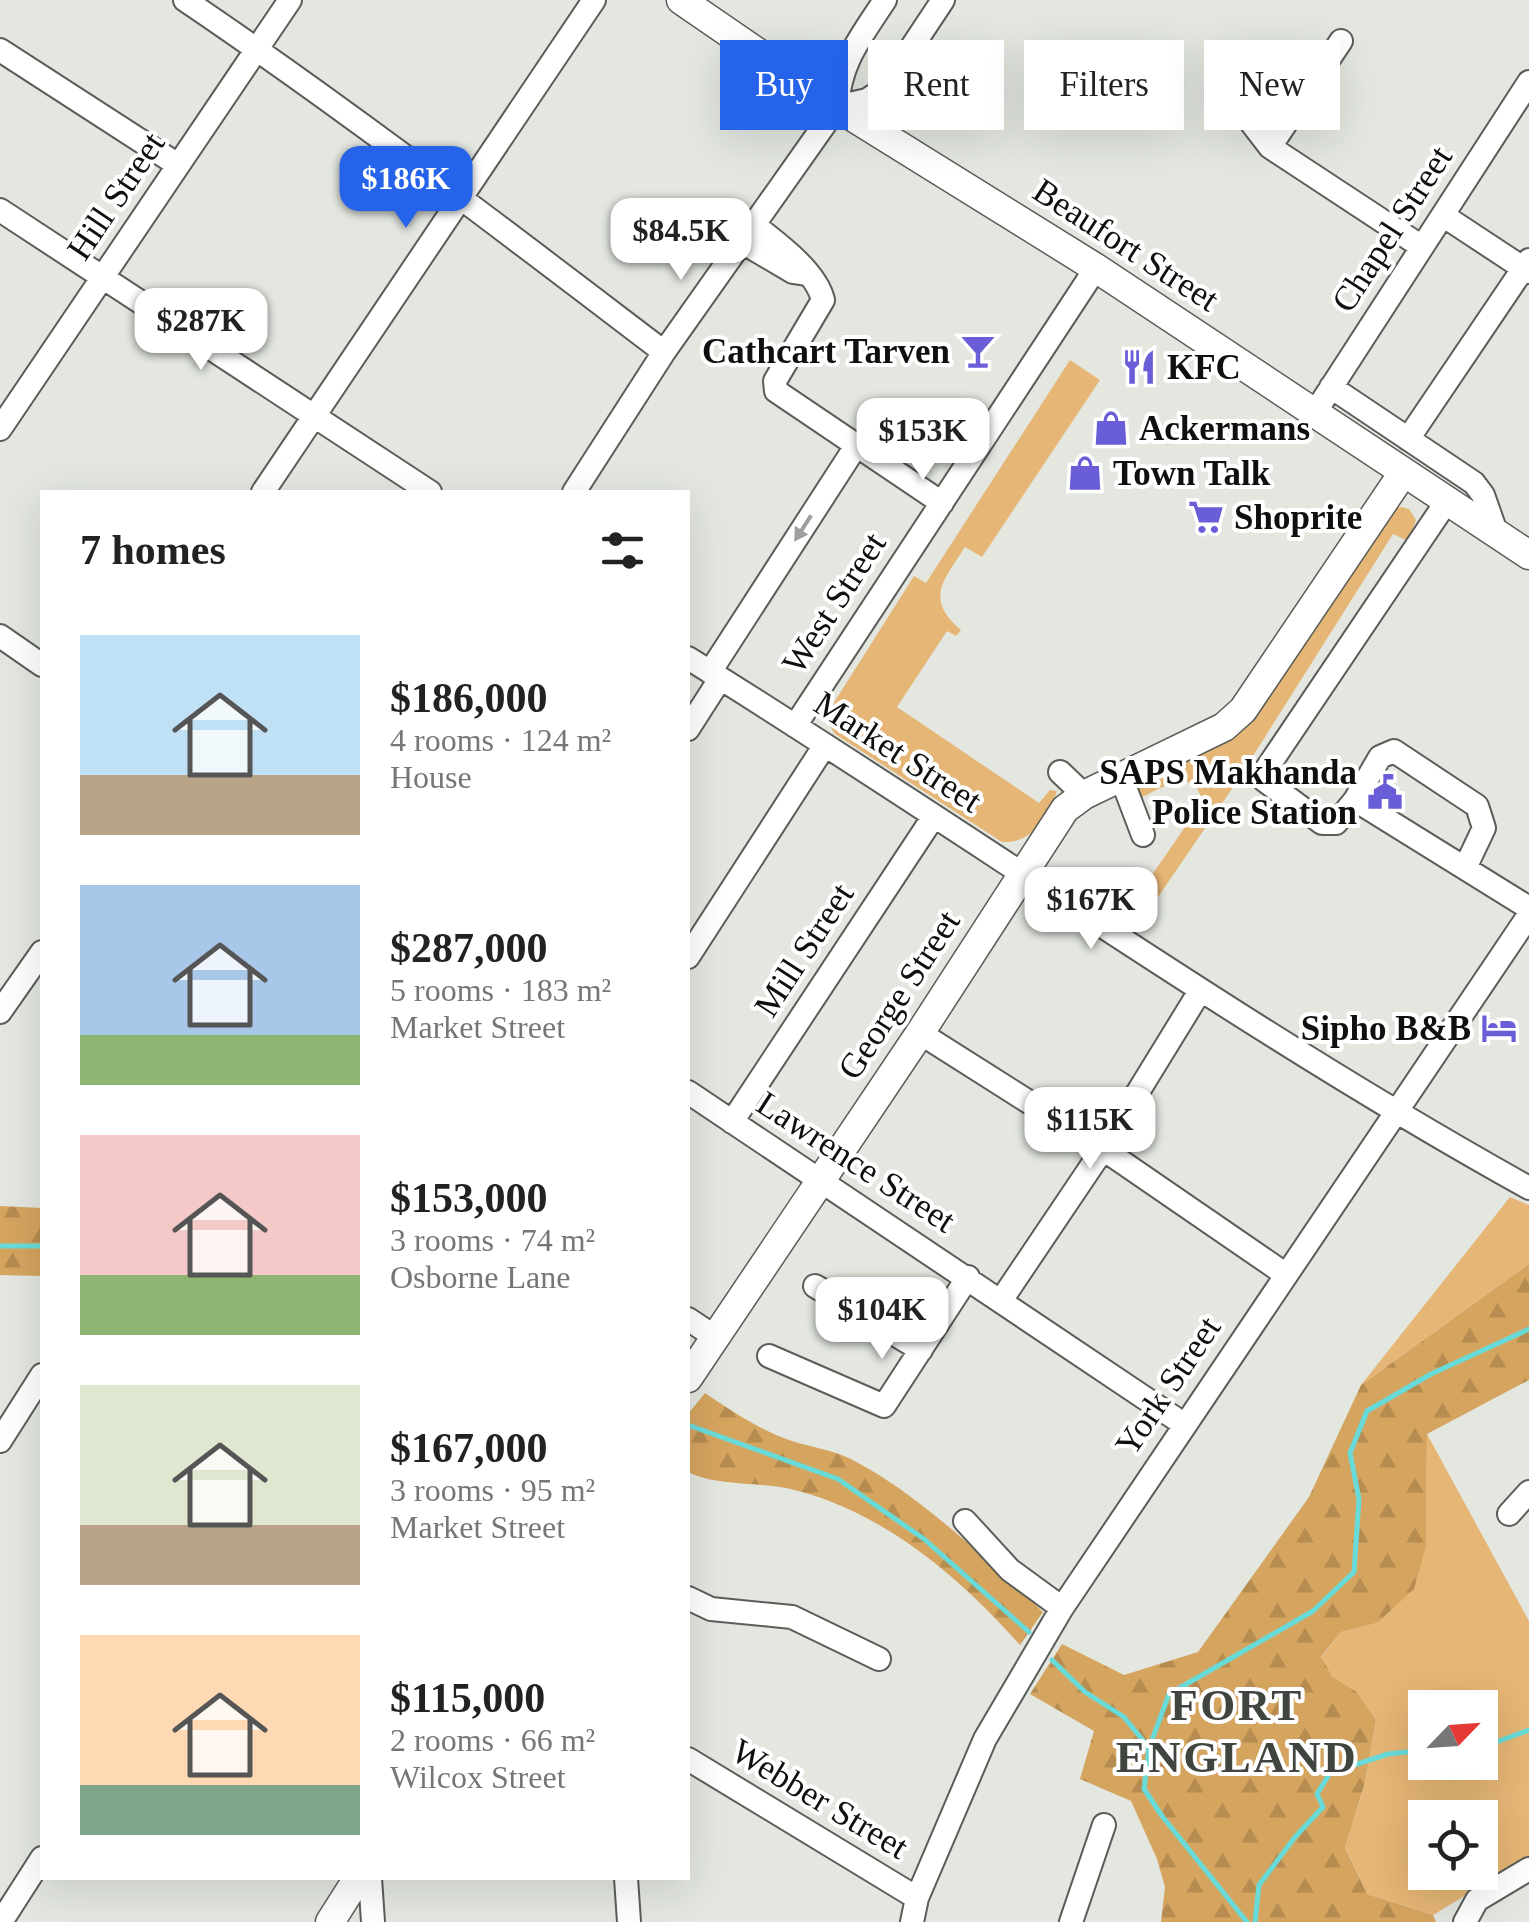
<!DOCTYPE html>
<meta charset="utf-8">
<style>
body{margin:0;font-family:Georgia,serif;background:#f6f6f6;color:#222;height:100vh;display:flex;flex-direction:column;font-size:38px;white-space:nowrap}
*{box-sizing:border-box;margin:0}
p{font-size:32px;color:#767676}
.icon{flex:none;width:55px;height:55px;fill:none;stroke:currentColor;stroke-width:2;stroke-linecap:round;stroke-linejoin:round}
.map{position:relative;flex:1;overflow:hidden}
.panel{position:absolute;left:40px;top:490px;width:650px;height:1390px;display:flex;flex-direction:column;background:#fff;border-radius:0px;box-shadow:0 10px 40px #0002}
.panel>*{flex:none}
.hud{position:absolute;left:720px;top:40px;width:658px;height:90px;display:flex;gap:20px}
.needle{width:65px;rotate:65deg}
.buttons{position:absolute;left:1408px;top:1690px;display:grid;gap:20px}
.buttons a{display:grid;place-items:center;width:90px;height:90px;border-radius:0px;background:#fff;box-shadow:0 10px 40px #0002;font-size:50px}
.price{position:absolute;translate:-50% -85px;padding:0 22px;border-radius:20px;background:#fff;color:#222;font-size:32px;line-height:65px;filter:drop-shadow(0 2px 5px #0008)}
.price::after{content:'';position:absolute;left:50%;top:60px;width:30px;height:22px;margin-left:-15px;background:inherit;clip-path:polygon(0 0,100% 0,50% 100%)}
.price.current{background:#2563eb;color:#fff}
ul{padding:0;list-style:none}
li{display:flex;align-items:center;gap:30px;height:250px;padding:0 40px}
li span{display:grid;place-items:center;flex:none;width:280px;height:200px;border-radius:0px;color:#555}
li>.icon{margin-inline-start:auto}
span .icon{width:120px;height:120px;fill:#fffc;stroke-width:1}
li b{font-size:42px}
h2{display:flex;justify-content:space-between;align-items:center;height:120px;padding:0 40px;font-size:42px}
.tag{padding:0 35px;border-radius:0px;background:#fff;box-shadow:0 10px 40px #0002;font-size:35px;line-height:90px}
.tag.current{background:#2563eb;color:#fff}
.map>svg:first-child{display:block}
</style>
<div class="map">
<svg width="1529" height="1922" viewBox="0 0 1529 1922">
<defs>
<pattern id="forest-firs" width="22" height="20" patternUnits="userSpaceOnUse" patternTransform="scale(2.5)"><rect width="22" height="20" fill="#d5a45f"/><path d="M5 1l3.5 6h-7zM16 11l3.5 6h-7z" fill="#b68c51"/></pattern>
</defs>
<rect width="100%" height="100%" fill="#e3e7e0"/>
<path fill="#e5b675" fill-rule="evenodd" d="M1070,360L1100,380L982,557L965,547C944,580 924,599 961,630L956,636L947,631L897,707L1039,803L1050,790L1057,791C1049,816 1032,844 1002,842L835,734L829,725L828,712L914,576L926,583Z
M1402,507L1409,509L1416,520L1408,541L1393,534L1236,783L1149,910L1134,901L1203,801L1195,784C1176,777 1159,789 1142,797L1137,786L1223,742L1253,721L1380,520L1396,508Z
M1510,1197L1529,1205V1264L1361,1385Z
M1427,1434L1529,1621V1857L1433,1915L1367,1894L1345,1846L1365,1784L1376,1720L1357,1692L1332,1676L1321,1658L1341,1632L1377,1623L1426,1546ZM1425,1708H1480V1762H1425ZM1425,1818H1480V1872H1425Z"/>
<path fill="url(#forest-firs)" d="M0,1206L42,1208V1276L0,1275Z
M1529,1264V1380L1427,1434L1426,1546L1414,1589L1377,1623L1341,1632L1321,1657L1332,1676L1357,1692L1376,1720L1365,1783L1345,1847L1367,1894L1433,1915L1436,1922H1161L1165,1887L1157,1859L1131,1801L1080,1779L1094,1731L1030,1694L1062,1644L1124,1675L1198,1652L1309,1497L1361,1385Z
M705,1393C733,1412 760,1430 792,1441C811,1447 833,1450 851,1459C922,1496 984,1558 1043,1612L1020,1645C959,1576 879,1508 786,1488C755,1482 716,1486 688,1472V1414Z"/>
<g fill="none" stroke-linecap="round" stroke-linejoin="round">
<path stroke="#68dbd9" stroke-width="5" d="M0,1246H42
M688,1425L838,1479L924,1539L1029,1632
M1052,1660L1085,1692L1124,1717L1149,1748
M1480,1748L1529,1730
M1247,1922L1162,1816L1144,1789L1149,1748L1169,1694L1313,1611L1354,1572L1359,1499L1350,1453L1367,1411L1431,1374L1529,1329
M1255,1922L1259,1885L1295,1837L1323,1807L1317,1794L1330,1773L1388,1754L1425,1750"/>
<defs>
<path id="minor" d="M185,0C349,111 506,232 664,352
M0,50L178,165
M837,107L867,100L884,89L943,0
M1240,108L1270,147L1422,247
M1270,147L1341,41
M0,210L430,492
M1444,216L1529,272
M754,225C777,243 816,271 823,300L775,381L776,391L942,503
M742,242L793,272L806,274
M1331,387L1474,483L1483,495L1496,532
M1314,414L1529,82
M0,429L290,0
M1408,439L1529,260
M263,492L594,0
M574,492L664,352L837,107C840,61 861,37 885,0
M1447,501L1265,771L1264,780L1322,823H1336L1355,800L1529,908
M0,636L42,665
M688,658C970,833 1239,1027 1529,1188
M710,672L856,446
M795,726L1096,268
M688,729L720,679
M1060,772L1084,795
M1121,777L1143,835
M1355,800L1380,757L1394,751L1477,806L1484,828L1465,868
M688,957L825,745
M0,1012L42,952
M920,1033L1103,1149L1285,1274
M688,1092L1185,1425
M732,1122L934,816
M815,1286L921,1350
M1002,1299L1103,1149L1200,991
M688,1319L715,1337
M769,1356L884,1406L968,1277
M0,1441L42,1375
M1509,1514L1529,1492
M965,1521L1010,1570L1062,1608
M688,1598L711,1609L792,1617L879,1659
M688,1759L917,1898
M370,1878L373,1922
M626,1878L629,1922
M1,1922L42,1858
M912,1922L917,1898L985,1739L1062,1608L1529,915
M1071,1922L1104,1825
M1465,1922L1477,1900L1529,1869"/>
<path id="major" d="M681,0L837,107L1096,268L1529,555
M688,1378L920,1033L1065,809L1084,795L1224,727L1243,710L1403,473
M330,1922L358,1878"/>
</defs>
<use href="#minor" stroke="#5a5d58" stroke-width="26"/>
<use href="#major" stroke="#5a5d58" stroke-width="31"/>
<use href="#minor" stroke="#fff" stroke-width="22"/>
<use href="#major" stroke="#fff" stroke-width="28"/>
</g>
<defs><path id="oneway-solid" d="M-6-.8H1V-3.2L6.5 0L1 3.2V.8H-6Z" transform="scale(2.5)"/></defs>
<use fill="#9f9f9f" href="#oneway-solid" transform="translate(803 528) rotate(123)"/>
<defs>
<symbol id="bar-bare" viewBox="-9 -9 18 18"><path d="M-6-5H6L.8 .8V4.5H3.5V6h-7V4.5H-.8V.8Z" fill="#6a5ed8" stroke="#fff" stroke-width="2.5" paint-order="stroke"/></symbol>
<symbol id="restaurant-bare" viewBox="-9 -9 18 18"><path d="M-5-6h1v4h1v-4h1v4h1v-4h1v5L-1.5 .5V6h-2V.5L-5-1ZM5-6V6H3V1.5H1.5Q1.5-4 5-6Z" fill="#6a5ed8" stroke="#fff" stroke-width="2.5" paint-order="stroke"/></symbol>
<symbol id="shop-bare" viewBox="-9 -9 18 18"><path d="M-5-2.5h2.3a2.7 3.5 0 0 1 5.4 0H5L5.5 6h-11ZM-1.5-2.5h3a1.5 2.3 0 0 0-3 0Z" fill="#6a5ed8" stroke="#fff" stroke-width="2.5" paint-order="stroke"/></symbol>
<symbol id="supermarket-bare" viewBox="-9 -9 18 18"><path d="M-6-5.5h2.5l.6 2H6L4.5 2H-2.5L-4.4-4H-6ZM-1.5 3.2a1.3 1.3 0 1 0 .1 0ZM3 3.2a1.3 1.3 0 1 0 .1 0Z" fill="#6a5ed8" stroke="#fff" stroke-width="2.5" paint-order="stroke"/></symbol>
<symbol id="civic-bare" viewBox="-9 -9 18 18"><path d="M-.6-6.5H3V-4.5H.6V-3L4-1V1h2V6H-6V1h2V-1L-.6-3ZM-1.2 2.5V6h2.4V2.5Z" fill="#6a5ed8" stroke="#fff" stroke-width="2.5" paint-order="stroke"/></symbol>
<symbol id="hotel-bare" viewBox="-9 -9 18 18"><path d="M-6-4.5h1.5V1H6V5H4.5V3h-9V5H-6ZM-4 0a1.8 1.8 0 1 1 3.6 0ZM.5 0V-2.5h3Q6-2.5 6 0Z" fill="#6a5ed8" stroke="#fff" stroke-width="2.5" paint-order="stroke"/></symbol>
</defs>
<g fill-rule="evenodd">
<use href="#bar-bare" x="953" y="326" width="50" height="50"/>
<use href="#restaurant-bare" x="1114" y="342" width="50" height="50"/>
<use href="#shop-bare" x="1086" y="403" width="50" height="50"/>
<use href="#shop-bare" x="1060" y="448" width="50" height="50"/>
<use href="#supermarket-bare" x="1181" y="492" width="50" height="50"/>
<use href="#civic-bare" x="1360" y="767" width="50" height="50"/>
<use href="#hotel-bare" x="1474" y="1003" width="50" height="50"/>
</g>
<g text-anchor="middle" dominant-baseline="central" stroke-width="8" stroke-linejoin="round" paint-order="stroke">
<g font-size="35" fill="#0f100e" stroke="#fff">
<text transform="translate(116 196) rotate(-56)">Hill Street</text>
<text transform="translate(1392 229) rotate(-57)">Chapel Street</text>
<text transform="translate(1126 245) rotate(33)">Beaufort Street</text>
<text transform="translate(834 603) rotate(-57)">West Street</text>
<text transform="translate(898 752) rotate(33)">Market Street</text>
<text transform="translate(804 950) rotate(-57)">Mill Street</text>
<text transform="translate(899 995) rotate(-57)">George Street</text>
<text transform="translate(856 1162) rotate(33)">Lawrence Street</text>
<text transform="translate(1168 1386) rotate(-56)">York Street</text>
<text transform="translate(820 1799) rotate(31)">Webber Street</text>
</g>
<g font-size="35" font-weight="bold" fill="#0f100e" stroke="#fff" text-anchor="start">
<text x="950" y="351" text-anchor="end">Cathcart Tarven</text>
<text x="1167" y="367">KFC</text>
<text x="1139" y="428">Ackermans</text>
<text x="1113" y="473">Town Talk</text>
<text x="1234" y="517">Shoprite</text>
<text x="1357" y="772" text-anchor="end">SAPS Makhanda<tspan x="1357" dy="40">Police Station</tspan></text>
<text x="1471" y="1028" text-anchor="end">Sipho B&amp;B</text>
</g>
<g font-size="45" font-weight="bold" letter-spacing="2.5" fill="#41453f" stroke="#fff">
<text x="1237" y="1705">FORT<tspan x="1237" dy="52">ENGLAND</tspan></text>
</g>
</g>
</svg>
<div class="buttons">
<a><svg class="needle" viewBox="-14 -14 28 28"><path d="M0-13l5 13h-10z" fill="#e53935"/><path d="M0 13l5-13h-10z" fill="#767676"/></svg></a>
<a><svg class="icon" aria-label="locate" viewBox="0 0 24 24"><circle cx="12" cy="12" r="6"/><path d="M12 2v4M12 18v4M2 12h4M18 12h4"/></svg></a>
</div>
<b class="price current" style="left:406px;top:231px">$186K</b>
<b class="price" style="left:681px;top:283px">$84.5K</b>
<b class="price" style="left:201px;top:373px">$287K</b>
<b class="price" style="left:923px;top:483px">$153K</b>
<b class="price" style="left:1091px;top:952px">$167K</b>
<b class="price" style="left:1090px;top:1172px">$115K</b>
<b class="price" style="left:882px;top:1362px">$104K</b>
<div class="hud">
<a class="tag current">Buy</a>
<a class="tag">Rent</a>
<a class="tag">Filters</a>
<a class="tag">New</a>
</div>
<section class="panel">
<h2>7 homes<svg class="icon" aria-label="filters" viewBox="0 0 24 24"><path d="M4 7h16M4 17h16"/><circle cx="9" cy="7" r="2"/><circle cx="15" cy="17" r="2"/></svg></h2>
<ul>
<li><span style="background:linear-gradient(#bfe0f5 70%,#b9a48a 0)"><svg class="icon" aria-label="home" viewBox="0 0 24 24"><path d="M3 11l9-7 9 7M6 9v11h12V9"/></svg></span><div><b>$186,000</b><p>4 rooms · 124 m²</p><p>House</p></div></li>
<li><span style="background:linear-gradient(#a9c7e8 75%,#8fb573 0)"><svg class="icon" aria-label="home" viewBox="0 0 24 24"><path d="M3 11l9-7 9 7M6 9v11h12V9"/></svg></span><div><b>$287,000</b><p>5 rooms · 183 m²</p><p>Market Street</p></div></li>
<li><span style="background:linear-gradient(#f6c9c9 70%,#8fb573 0)"><svg class="icon" aria-label="home" viewBox="0 0 24 24"><path d="M3 11l9-7 9 7M6 9v11h12V9"/></svg></span><div><b>$153,000</b><p>3 rooms · 74 m²</p><p>Osborne Lane</p></div></li>
<li><span style="background:linear-gradient(#dfe7d0 70%,#b9a48a 0)"><svg class="icon" aria-label="home" viewBox="0 0 24 24"><path d="M3 11l9-7 9 7M6 9v11h12V9"/></svg></span><div><b>$167,000</b><p>3 rooms · 95 m²</p><p>Market Street</p></div></li>
<li><span style="background:linear-gradient(#ffd9b3 75%,#7fa58c 0)"><svg class="icon" aria-label="home" viewBox="0 0 24 24"><path d="M3 11l9-7 9 7M6 9v11h12V9"/></svg></span><div><b>$115,000</b><p>2 rooms · 66 m²</p><p>Wilcox Street</p></div></li>
</ul>
</section>
</div>
